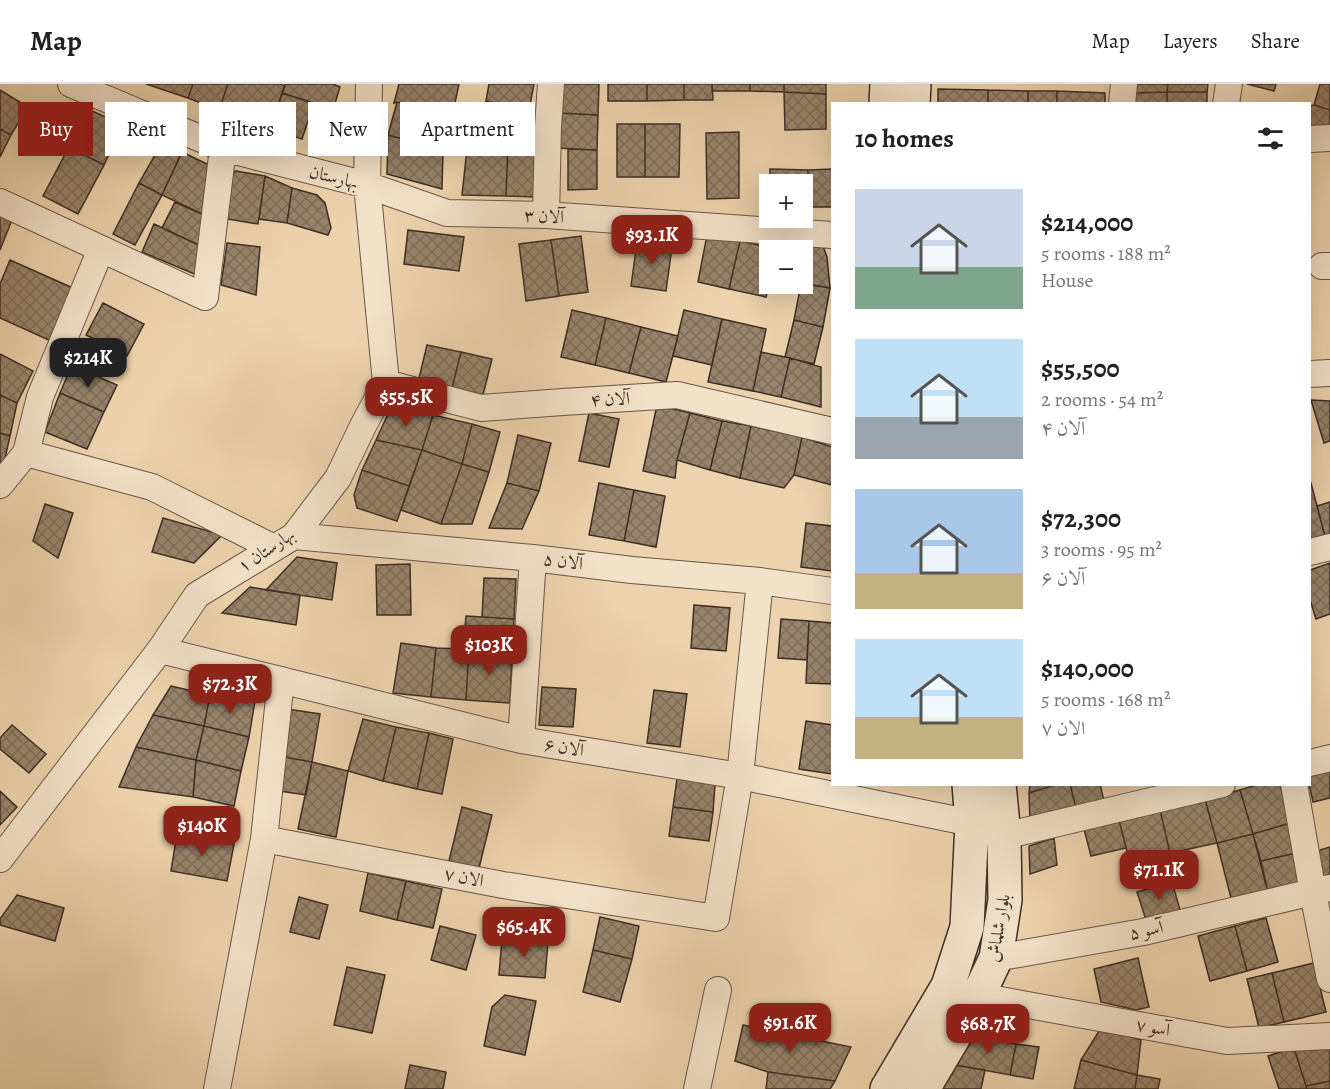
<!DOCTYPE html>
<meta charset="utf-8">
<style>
body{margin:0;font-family:Alegreya,Amiri,serif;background:#f6f6f6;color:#222;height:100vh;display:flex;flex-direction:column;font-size:22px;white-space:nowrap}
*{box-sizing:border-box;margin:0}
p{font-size:20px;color:#767676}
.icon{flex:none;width:33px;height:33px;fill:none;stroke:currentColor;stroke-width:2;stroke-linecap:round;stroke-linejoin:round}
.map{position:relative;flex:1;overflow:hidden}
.panel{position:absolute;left:831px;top:18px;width:480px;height:684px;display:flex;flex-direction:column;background:#fff;border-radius:0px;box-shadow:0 6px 24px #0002}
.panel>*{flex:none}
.top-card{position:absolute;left:18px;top:18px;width:570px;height:54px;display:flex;gap:12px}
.buttons{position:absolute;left:759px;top:90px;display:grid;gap:12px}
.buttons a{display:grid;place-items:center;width:54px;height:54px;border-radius:0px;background:#fff;box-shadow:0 6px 24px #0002;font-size:30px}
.price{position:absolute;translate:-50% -51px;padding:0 14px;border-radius:12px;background:#8f2418;color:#fff;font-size:20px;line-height:39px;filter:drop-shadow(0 2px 3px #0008)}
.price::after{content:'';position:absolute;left:50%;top:36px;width:18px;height:14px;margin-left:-9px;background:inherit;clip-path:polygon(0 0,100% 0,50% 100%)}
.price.current{background:#222;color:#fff}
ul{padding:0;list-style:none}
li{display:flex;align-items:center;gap:18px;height:150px;padding:0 24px}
li span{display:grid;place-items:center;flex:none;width:168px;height:120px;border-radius:0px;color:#555}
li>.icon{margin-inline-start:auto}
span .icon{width:72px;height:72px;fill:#fffc;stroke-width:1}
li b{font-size:26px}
h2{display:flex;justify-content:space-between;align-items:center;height:72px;padding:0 24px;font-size:26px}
.chip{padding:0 21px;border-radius:0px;background:#fff;box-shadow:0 6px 24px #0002;font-size:21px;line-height:54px}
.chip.current{background:#8f2418;color:#fff}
header{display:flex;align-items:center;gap:36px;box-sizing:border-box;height:84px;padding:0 30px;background:#fff;border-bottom:2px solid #e0e0e0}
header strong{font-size:28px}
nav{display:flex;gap:33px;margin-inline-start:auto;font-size:21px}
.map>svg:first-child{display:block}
</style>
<header>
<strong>Map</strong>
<nav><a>Map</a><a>Layers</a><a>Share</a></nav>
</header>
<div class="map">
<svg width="1330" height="1005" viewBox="0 0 1330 1005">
<defs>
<pattern id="building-cross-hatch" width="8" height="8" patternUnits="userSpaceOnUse" patternTransform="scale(1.5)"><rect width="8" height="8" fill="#98846c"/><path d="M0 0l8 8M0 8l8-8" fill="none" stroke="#7d6c59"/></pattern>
</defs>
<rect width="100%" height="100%" fill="#edd3ad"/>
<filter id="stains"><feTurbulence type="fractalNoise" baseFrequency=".00333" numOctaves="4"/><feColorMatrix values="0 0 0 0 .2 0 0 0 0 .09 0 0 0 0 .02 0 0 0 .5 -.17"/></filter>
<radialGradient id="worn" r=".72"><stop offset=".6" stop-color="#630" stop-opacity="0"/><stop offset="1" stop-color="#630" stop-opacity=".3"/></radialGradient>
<path fill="url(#building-cross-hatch)" stroke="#3c2e26" stroke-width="1.5" d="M146,0H193L188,14Z
M193,0H228L219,26L188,14Z
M228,0H280L285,2L270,44L219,26Z
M285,0H333L340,3L333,26L282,9Z
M399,0H459L452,33L397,18L394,19Z
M489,0H534L529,26L486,17Z
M560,0H599L598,31L558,29Z
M608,0H647V17H608Z
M647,0H684V16L647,17Z
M684,0H712L713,16H684Z
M712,0H750V7H712Z
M750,0H784V8L750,7Z
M784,0H826V10L784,8Z
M1135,0H1168L1167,8L1135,9Z
M1168,0H1208L1207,8H1167Z
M1247,0H1276L1274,7Z
M1320,0H1330V26L1314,21Z
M938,5L988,6V20H938Z
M0,6L28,23L11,51L0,45Z
M988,6L1028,7V20H988Z
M1028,7H1057V20H1028Z
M1057,7L1105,9V20H1057Z
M784,8L826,10V45L785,46Z
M1167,8V20H1135V9Z
M1167,8H1207V20H1167Z
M282,9L314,19L302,55L270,44Z
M486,17L529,26L522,60H508L478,52Z
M397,18L452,33L443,66L388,51Z
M1314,21L1330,26V43L1310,44V22Z
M88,25L123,41L104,81L69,63Z
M558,29L598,31L597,66L556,64Z
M617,40H645V93H617Z
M645,40H680L679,93H645Z
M0,45L11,51L0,73Z
M739,48V114L707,115L706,49Z
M388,51L443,66L442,105L387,90Z
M478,52L508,60L506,112L462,111L468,56Z
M162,59L182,68L162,111L139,99Z
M508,60L536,61L534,113L506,112Z
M69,63L104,81L78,130L43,112Z
M568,65L597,66V105L568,106Z
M182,68L209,81L206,132L162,111Z
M770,85L808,86V123L802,122V100H770L769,122Z
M832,85V123H808V86Z
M236,87L265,92L258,140L221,134L228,91Z
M265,92L292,104L287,139L259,135Z
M139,99L162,111L135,161L113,150Z
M292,104L317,111L325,119L331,144L328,151L287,139Z
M175,118L206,132L203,163L162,144Z
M0,131L12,136L0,166Z
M154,140L203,163L199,192L142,168Z
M408,146L464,153L459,187L404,180Z
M707,151L740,157L729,205L698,198Z
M581,152L588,208L559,212L551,156Z
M551,156L559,212L526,217L519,160Z
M740,157L777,165L776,166H770V198L766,213L729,205Z
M637,158L672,163L666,207L631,202Z
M794,158L823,162L827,173L830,204L802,199V166H792Z
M227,159L260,163L256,211L221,201Z
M10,176L75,205L51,257L0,234V200Z
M802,199L830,204L823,243L794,236L801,200Z
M103,219L144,240L127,272L86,251Z
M572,226L606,234L595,281L561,273Z
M684,226L722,235L712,281L673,272Z
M606,234L641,243L629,289L595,281Z
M722,235L766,245L753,307L708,298Z
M794,236L823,243L814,280L785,273Z
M641,243L678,252L666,298L629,289Z
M427,261L461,268L452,304L419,294Z
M461,268L492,275L483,311L452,304Z
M761,268L790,274L781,313L753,307Z
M0,270L33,287L17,319L0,311Z
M790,274L821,283V323L781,313Z
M72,281L117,301L104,328L60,309Z
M60,309L104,328L87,365L45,348Z
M0,311L17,319L10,352L0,349Z
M1311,316L1330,317V357L1324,359Z
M657,321L690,329L677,376L675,394L643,387Z
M398,324L433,331L422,366L376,356L390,326Z
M589,329L619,335L609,383L579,377Z
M690,329L722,337L710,386L677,376Z
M433,331L472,340L462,380L422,366Z
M722,337L751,342L740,394L710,386Z
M472,340L500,348L489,388L462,380Z
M751,342L802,353L794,391L784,404L740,394Z
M0,349L10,352L1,392H0Z
M518,351L551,359L539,407L507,399Z
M802,353L832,363V401L794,391Z
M376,356L422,366L409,402L362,386Z
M422,366L462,380L441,440L401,426Z
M462,380L489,388L472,440H441Z
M362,386L409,402L397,437L357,424L354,411Z
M507,399L539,407L522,445L489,444Z
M599,399L634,406L624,457L589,451Z
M1310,399H1311L1326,456L1310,461Z
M634,406L665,412L656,463L624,457Z
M1330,418V455L1326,456L1317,422Z
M45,420L73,429L58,474L33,457Z
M163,434L222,451L194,479L152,468Z
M806,439L832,442V487L801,483Z
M297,473L337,479L332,516L266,506Z
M1330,479V530L1316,535L1310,516V486Z
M410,480L411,531H377L376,481Z
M484,494L516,495L514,535L482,533Z
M250,503L300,511L296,541L222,529Z
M694,521L730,524L726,567L691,564Z
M466,532L514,535L512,568L463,565Z
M781,535L809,537L807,576L778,574Z
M809,537L832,539V600L806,599Z
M401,559L436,564L431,613L393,609Z
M436,564L463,565L469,566L466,616L431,613Z
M469,566L512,568L510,619L466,616Z
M171,602L210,611L204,642L153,631Z
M542,603L576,605L573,643L539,641Z
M654,606L687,610L680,663L647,659Z
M210,611L255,617L249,653L204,642Z
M287,625L320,630L312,678L279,672Z
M153,631L204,642L196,676L136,663Z
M363,635L396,643L383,697L348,687Z
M806,637L832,641V690L799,685Z
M12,641L46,670L29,689L0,665V654Z
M204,642L249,653L241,687L196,676Z
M396,643L429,649L417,705L383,697Z
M429,649L453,655L442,710L417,705Z
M136,663L196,676L193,713L119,703Z
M279,672L312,678L306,711L273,706Z
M196,676L241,687L234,722L193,713Z
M312,678L348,687L336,753L298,745Z
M1330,686V714L1313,718L1309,700L1310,691Z
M677,695L715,700L713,728L673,723Z
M1030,700H1058L1029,709Z
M1058,700H1070L1076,724L1030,737L1029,709Z
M1070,700H1100L1104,717L1076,724Z
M1259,700H1280L1290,739L1253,750L1240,706Z
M1240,706L1253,750L1217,759L1205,715Z
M0,707L17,723L0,741Z
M1205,715L1217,759L1170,769L1160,726Z
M462,723L492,731L479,784L449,777Z
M673,723L713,728L709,757L669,752Z
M1160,726L1170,769L1177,781L1133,791L1119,736Z
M1119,736L1126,764L1091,772L1084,745Z
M1290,739L1296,769L1261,777L1253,750Z
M177,750L234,760L227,797L171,787Z
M1253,750L1268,809L1232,818L1217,759Z
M1054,754L1057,781L1030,790L1029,762Z
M1330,763V796L1322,799L1313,768Z
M1296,769L1304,801L1268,809L1261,777Z
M368,789L406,797L397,836L360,827Z
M406,797L442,805L433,844L397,836Z
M1172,798L1180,826L1146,836L1137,808Z
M17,811L64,824L55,857L0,841V835Z
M299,813L328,821L319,855L290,848Z
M600,833L639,842L632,875L593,866Z
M1266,834L1278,878L1247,887L1235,842Z
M440,842L476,851L466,886L431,876Z
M1235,842L1247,887L1210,897L1198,852Z
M502,854L548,857L545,894L499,891Z
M593,866L632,875L620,918L583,908Z
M1138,874L1149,923L1136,926L1101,918L1094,885Z
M1314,879L1326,928L1284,938L1272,889Z
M347,883L385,891L372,949L334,941Z
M1272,889L1284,938L1259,944L1247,895Z
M505,911L536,917L525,971L484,962L492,923Z
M743,941L851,963L835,997L768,988L735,977Z
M1101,944L1141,956L1137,991L1081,976Z
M972,951L1016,960L1010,991L955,981Z
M1016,960L1039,963L1033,995L1010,991Z
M1330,962V997L1306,1002L1294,964Z
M1294,964L1307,1005H1279L1268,972Z
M1081,976L1137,991L1135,1005H1074Z
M410,981L446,988L443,1005H405Z
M955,981L985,986L981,1005H934Z
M768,988L835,997L830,1005H766Z
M1137,991L1160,995L1158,1005H1135Z
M1330,997V1005H1307L1306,1002Z"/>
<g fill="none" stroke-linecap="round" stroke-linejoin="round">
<defs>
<path id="minor" d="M71,0L223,64L367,101L447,129L546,131L832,151
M1122,20L1124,0
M1226,20L1229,0
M1310,55L1330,54
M0,118L205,213L223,64
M546,131L548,43L551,0
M101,165L40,313L26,369L152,403L274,464
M1322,182H1330
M1310,290L1330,289
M386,299L481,324L563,318L677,311L832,347
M0,401L26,369
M294,452L533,474L632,486L760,497L832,507
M1310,468L1330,463
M160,566L521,656L740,692L972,739
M281,596L264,755L503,801L716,834L740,692L760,497
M521,656L533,474
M1310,679L1330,674
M1294,700L1313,809L1330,895
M1004,752L1222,700
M0,775L160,566L197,511L294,452L338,394L363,342L386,299L367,101L369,0
M996,874L1143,848L1330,804
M978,912L1227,957L1330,952
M217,1005L264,755
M697,1005L718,906"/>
<path id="secondary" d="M886,20L887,0
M913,20L914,0
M887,1005L948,902L967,843L972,739L969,700
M923,1005L978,912L996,874L1005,816L1004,752L999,700"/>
</defs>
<use href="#minor" stroke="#685748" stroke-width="28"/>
<use href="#secondary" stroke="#3c2e26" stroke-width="36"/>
<use href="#minor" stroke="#f3e2ca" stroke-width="26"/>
<use href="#secondary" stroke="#f3e2ca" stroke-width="33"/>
</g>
<g text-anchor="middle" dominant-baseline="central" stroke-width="4.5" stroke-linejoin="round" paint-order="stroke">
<g font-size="18" fill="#3c2e26" stroke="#f3e2ca">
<text transform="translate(334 93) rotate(14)">بهارستان</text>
<text transform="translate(544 132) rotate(3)">آلان ۳</text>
<text transform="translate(610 315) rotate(-3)">آلان ۴</text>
<text transform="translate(266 466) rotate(-34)">بهارستان ۱</text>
<text transform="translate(563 477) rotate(7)">آلان ۵</text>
<text transform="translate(564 663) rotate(9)">آلان ۶</text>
<text transform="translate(464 793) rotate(11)">الان ۷</text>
<text transform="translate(998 844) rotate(-80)">بلوار شلماش</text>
<text transform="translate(1146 846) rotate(-12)">آسو ۵</text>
<text transform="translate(1153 943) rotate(10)">آسو ۷</text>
</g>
</g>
<rect width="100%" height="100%" filter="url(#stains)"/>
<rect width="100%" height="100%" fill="url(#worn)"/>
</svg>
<div class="buttons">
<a>+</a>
<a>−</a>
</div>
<b class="price" style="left:652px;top:182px">$93.1K</b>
<b class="price current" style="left:88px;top:305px">$214K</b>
<b class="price" style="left:406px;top:344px">$55.5K</b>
<b class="price" style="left:489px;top:592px">$103K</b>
<b class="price" style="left:230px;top:631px">$72.3K</b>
<b class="price" style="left:202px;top:773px">$140K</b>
<b class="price" style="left:1159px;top:817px">$71.1K</b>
<b class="price" style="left:524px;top:874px">$65.4K</b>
<b class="price" style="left:790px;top:970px">$91.6K</b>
<b class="price" style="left:988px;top:971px">$68.7K</b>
<div class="top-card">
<a class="chip current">Buy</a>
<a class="chip">Rent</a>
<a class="chip">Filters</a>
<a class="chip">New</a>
<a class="chip">Apartment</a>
</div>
<section class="panel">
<h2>10 homes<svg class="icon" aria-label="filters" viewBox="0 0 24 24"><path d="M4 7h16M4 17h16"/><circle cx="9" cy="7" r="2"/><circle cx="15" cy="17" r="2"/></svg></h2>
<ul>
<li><span style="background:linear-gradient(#c9d6e8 65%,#7fa58c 0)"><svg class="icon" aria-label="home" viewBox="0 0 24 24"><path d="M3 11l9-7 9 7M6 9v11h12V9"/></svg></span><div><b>$214,000</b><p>5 rooms · 188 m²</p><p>House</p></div></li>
<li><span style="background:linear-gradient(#bfe0f5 65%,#9aa5b1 0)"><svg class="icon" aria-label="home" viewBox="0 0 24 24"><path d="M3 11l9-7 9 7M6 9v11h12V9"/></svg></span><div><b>$55,500</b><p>2 rooms · 54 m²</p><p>آلان ۴</p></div></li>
<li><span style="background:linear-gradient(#a9c7e8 70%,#c2b280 0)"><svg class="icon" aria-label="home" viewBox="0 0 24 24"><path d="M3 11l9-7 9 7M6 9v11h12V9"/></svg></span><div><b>$72,300</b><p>3 rooms · 95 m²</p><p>آلان ۶</p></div></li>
<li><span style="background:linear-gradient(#bfe0f5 65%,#c2b280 0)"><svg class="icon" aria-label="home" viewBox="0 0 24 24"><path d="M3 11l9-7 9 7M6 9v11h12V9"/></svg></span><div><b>$140,000</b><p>5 rooms · 168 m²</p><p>الان ۷</p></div></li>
</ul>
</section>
</div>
